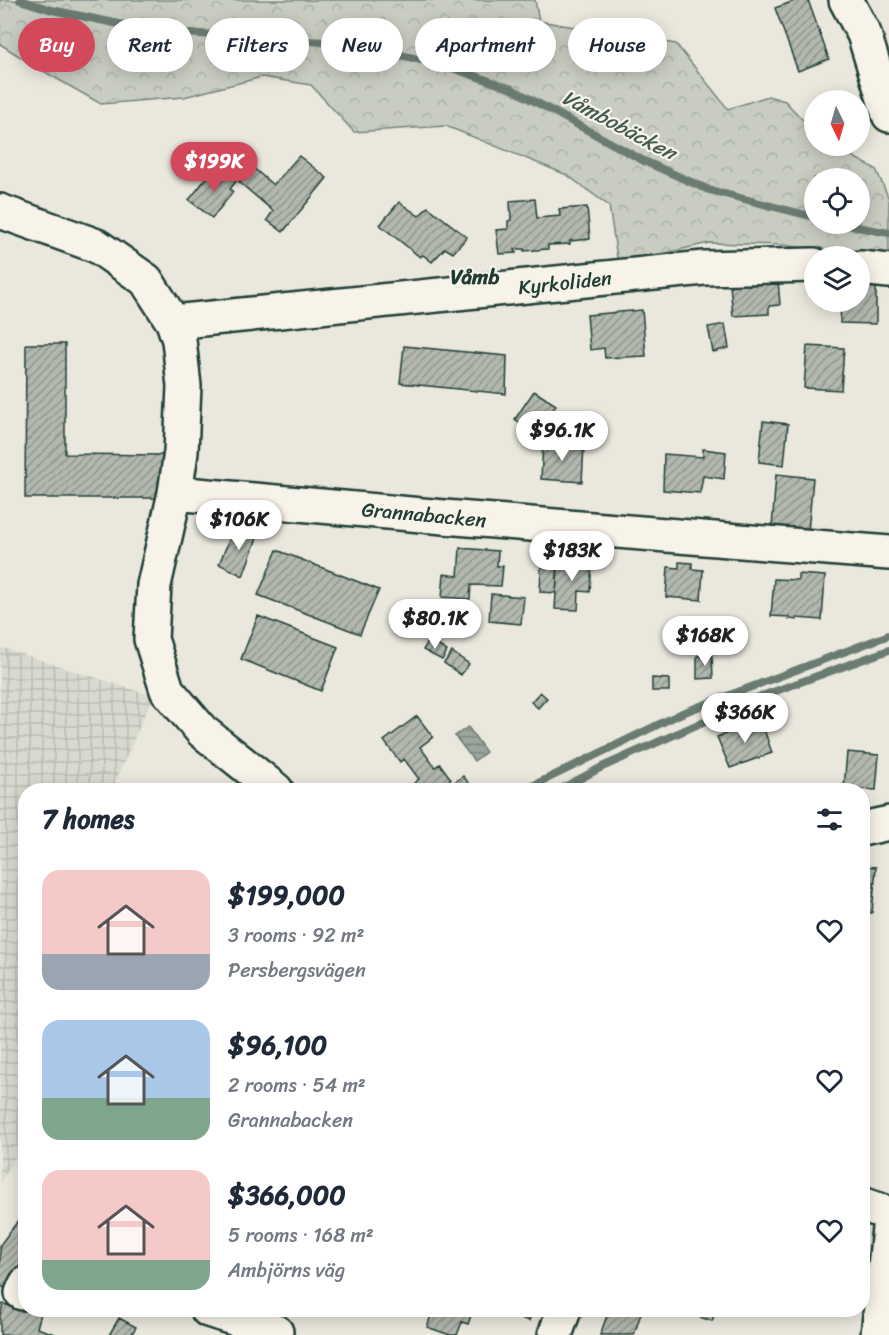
<!DOCTYPE html>
<meta charset="utf-8">
<style>
body{margin:0;font-family:Sriracha,sans-serif;background:#f2f2f3;color:#1f2937;height:100vh;display:flex;flex-direction:column;font-size:22px;white-space:nowrap}
*{box-sizing:border-box;margin:0}
p{font-size:20px;color:#747a83}
.icon{flex:none;width:33px;height:33px;fill:none;stroke:currentColor;stroke-width:2;stroke-linecap:round;stroke-linejoin:round}
.map{position:relative;flex:1;overflow:hidden}
.details{position:absolute;left:18px;top:783px;width:852px;height:534px;display:flex;flex-direction:column;background:#fff;border-radius:24px;box-shadow:0 3px 15px #0003}
.details>*{flex:none}
.guide{position:absolute;left:18px;top:18px;width:854px;height:54px;display:flex;gap:12px}
.needle{width:39px;rotate:175deg}
.controls{position:absolute;left:804px;top:90px;display:grid;gap:12px}
.controls a{display:grid;place-items:center;width:66px;height:66px;border-radius:50%;background:#fff;box-shadow:0 3px 15px #0003;font-size:30px}
.price{position:absolute;translate:-50% -51px;padding:0 14px;border-radius:21px;background:#fff;color:#222;font-size:20px;line-height:39px;filter:drop-shadow(0 2px 3px #0008)}
.price::after{content:'';position:absolute;left:50%;top:36px;width:18px;height:14px;margin-left:-9px;background:inherit;clip-path:polygon(0 0,100% 0,50% 100%)}
.price.current{background:#d1495b;color:#fff}
ul{padding:0;list-style:none}
li{display:flex;align-items:center;gap:18px;height:150px;padding:0 24px}
li span{display:grid;place-items:center;flex:none;width:168px;height:120px;border-radius:18px;color:#555}
li>.icon{margin-inline-start:auto}
span .icon{width:72px;height:72px;fill:#fffc;stroke-width:1}
li b{font-size:26px}
h2{display:flex;justify-content:space-between;align-items:center;height:72px;padding:0 24px;font-size:26px}
.chip{padding:0 21px;border-radius:27px;background:#fff;box-shadow:0 3px 15px #0003;font-size:21px;line-height:54px}
.chip.current{background:#d1495b;color:#fff}
.map>svg:first-child{display:block}
</style>
<div class="map">
<svg width="889" height="1335" viewBox="0 0 889 1335">
<defs>
<pattern id="industrial-grid" width="8" height="8" patternUnits="userSpaceOnUse" patternTransform="scale(1.5)"><rect width="8" height="8" fill="#d9dacf"/><path d="M0 4h8M4 0v8" fill="none" stroke="#babcb2"/></pattern>
<pattern id="forest-crowns" width="20" height="18" patternUnits="userSpaceOnUse" patternTransform="scale(1.5)"><rect width="20" height="18" fill="#c8ccc1"/><path d="M2 6a3 3 0 1 1 6 0M12 15a3 3 0 1 1 6 0" fill="none" stroke="#abb0a6"/></pattern>
<pattern id="water-rules" width="6" height="5" patternUnits="userSpaceOnUse" patternTransform="scale(1.5)"><rect width="6" height="5" fill="#9ca69c"/><path d="M0 2.5h6" fill="none" stroke="#7f8880"/></pattern>
<pattern id="building-hatch" width="6" height="6" patternUnits="userSpaceOnUse" patternTransform="scale(1.5)"><rect width="6" height="6" fill="#b2b8ae"/><path d="M-1 1l2-2M0 6l6-6M5 7l2-2" fill="none" stroke="#90978e"/></pattern>
</defs>
<rect width="100%" height="100%" fill="#eae8dd"/>
<filter id="ink" filterUnits="userSpaceOnUse"><feTurbulence type="fractalNoise" baseFrequency=".0167" numOctaves="2"/><feDisplacementMap in="SourceGraphic" scale="12" xChannelSelector="R" yChannelSelector="G"/><feConvolveMatrix kernelMatrix="1 2 1 2 8 2 1 2 1" color-interpolation-filters="sRGB"/></filter>
<g filter="url(#ink)">
<path fill="url(#industrial-grid)" d="M0,647L153,696L112,790H26L25,1143L0,1183Z"/>
<path fill="url(#forest-crowns)" stroke="#74847a" stroke-width="1.5" fill-rule="evenodd" d="M0,0H535L539,21L676,44L728,109L768,96L785,101L814,132V146H833L876,169L889,199V262L864,256L783,245L709,243L618,264L609,206L567,175L446,126L354,132L311,85L262,77L184,97L101,104L38,68L0,44ZM814,178H860V224H814Z"/>
<path fill="url(#water-rules)" stroke="#6a7c72" stroke-width="1.5" d="M468,727L486,752L474,761L455,736Z"/>
<g fill="none" stroke-linecap="round" stroke-linejoin="round">
<path stroke="#6a7c72" stroke-width="8" d="M20,0L52,10L153,31L354,44L447,66L512,89L644,161L709,190L814,217
M841,224L889,233
M524,790L682,713L889,635
M559,790L602,767L759,697L889,650"/>
</g>
<path fill="url(#building-hatch)" stroke="#1f3d34" stroke-width="1.5" d="M797,0H808L829,59L798,71L775,8Z
M299,156L327,178L283,232L267,220L273,211L239,182L251,166L273,185Z
M225,170L237,180L230,189L233,192L212,218L189,200L211,172L219,178Z
M535,199L537,218L560,216L559,209L587,207L590,239L570,241V244L548,245V249L524,251V249H515L516,253L499,254L496,230L508,229V221L511,220L510,201Z
M399,202L419,216L428,207L467,237L453,253L445,248L432,262L423,255L420,257L380,225Z
M778,280L780,305L769,306V314L733,316L730,285Z
M860,283L876,284V324L840,323L841,302H860Z
M642,310L646,356L605,358L604,348L590,350L587,315Z
M725,324L729,348L713,352L708,327Z
M26,344H65V454L162,455V498H25Z
M404,346L507,356L506,394L400,383Z
M807,346L844,348L841,390L804,388Z
M534,391L556,405L536,435L515,419Z
M763,421L788,424L784,465L759,462Z
M543,442L584,445L582,482L541,479Z
M703,449L726,452L724,479L703,476L700,493L663,490L664,454L703,457Z
M776,474L813,478L808,532L772,528Z
M235,526L258,535L243,576L219,564Z
M460,548L498,551L497,566H503L501,586L471,585L470,599L442,597L444,574L458,576Z
M277,550L379,590L360,634L258,595Z
M569,553L582,554L581,561L592,562L590,592L579,591L578,610L555,609L558,560L569,561Z
M679,562L692,563V569L703,570L701,600L666,597L668,567L679,568Z
M541,567L558,568L556,593L540,592Z
M798,574L825,576L822,620L797,618V620L789,619L790,617L771,616L774,579L798,580Z
M491,594L524,597L521,624L489,621Z
M258,616L338,647L321,691L241,659Z
M429,640L447,651L442,660L423,650Z
M452,652L469,664L461,675L444,663Z
M697,656H712L713,678L697,679Z
M652,678L669,679V691H652Z
M540,692L547,698L538,708L531,702Z
M417,716L433,737L420,747L435,767L440,764L451,779L435,790H420L414,783L419,779L404,759L400,762L384,741Z
M761,720L772,753L730,768L717,737Z
M847,752L879,755L876,790L844,788Z
M463,776L474,790H444Z
M862,866L876,867L872,913L862,912Z
M23,1214L26,1216V1263L6,1289L0,1285V1245Z
M3,1304L41,1313L37,1328L58,1335H0V1315Z
M433,1310H473L468,1324L462,1322L457,1335H450L427,1327Z
M498,1310H532L529,1321Z
M609,1310H642L634,1335H600Z
M678,1310H716L712,1321Z
M119,1318L136,1327L131,1335H109Z"/>
<g fill="none" stroke-linecap="round" stroke-linejoin="round">
<defs>
<path id="minor" d="M846,0L864,34L889,115
M0,211L97,246L146,280L173,322L179,340L184,386L181,452L175,493L154,585L151,639L167,690L202,731L276,790
M860,268L889,271
M173,322L704,268L814,265
M175,493L444,517L889,553
M862,829L889,823
M862,1204L889,1214
M22,1293L26,1284
M208,1310L276,1332
M555,1335L564,1310
M878,1335L889,1228"/>
</defs>
<use href="#minor" stroke="#1f3d34" stroke-width="38"/>
<use href="#minor" stroke="#f7f3e8" stroke-width="33"/>
</g>
</g>
<g text-anchor="middle" dominant-baseline="central" stroke-width="4.5" stroke-linejoin="round" paint-order="stroke">
<g font-size="20" fill="#1f3d34" stroke="#f7f3e8">
<text transform="translate(565 283) rotate(-6)">Kyrkoliden</text>
<text transform="translate(424 515) rotate(5)">Grannabacken</text>
</g>
<g font-size="21" font-style="italic" fill="#445c53" stroke="#f7f3e8">
<text transform="translate(619 125) rotate(28)">Våmbobäcken</text>
</g>
<g font-size="21" font-weight="bold" fill="#1f3d34" stroke="#f7f3e8">
<text x="475" y="277">Våmb</text>
</g>
</g>
</svg>
<div class="controls">
<a><svg class="needle" viewBox="-14 -14 28 28"><path d="M0-13l5 13h-10z" fill="#e53935"/><path d="M0 13l5-13h-10z" fill="#747a83"/></svg></a>
<a><svg class="icon" aria-label="locate" viewBox="0 0 24 24"><circle cx="12" cy="12" r="6"/><path d="M12 2v4M12 18v4M2 12h4M18 12h4"/></svg></a>
<a><svg class="icon" aria-label="layers" viewBox="0 0 24 24"><path d="M12 4l9 5-9 5-9-5zM3 14l9 5 9-5"/></svg></a>
</div>
<b class="price current" style="left:214px;top:193px">$199K</b>
<b class="price" style="left:562px;top:462px">$96.1K</b>
<b class="price" style="left:239px;top:551px">$106K</b>
<b class="price" style="left:572px;top:582px">$183K</b>
<b class="price" style="left:435px;top:650px">$80.1K</b>
<b class="price" style="left:705px;top:667px">$168K</b>
<b class="price" style="left:745px;top:744px">$366K</b>
<div class="guide">
<a class="chip current">Buy</a>
<a class="chip">Rent</a>
<a class="chip">Filters</a>
<a class="chip">New</a>
<a class="chip">Apartment</a>
<a class="chip">House</a>
</div>
<section class="details">
<h2>7 homes<svg class="icon" aria-label="filters" viewBox="0 0 24 24"><path d="M4 7h16M4 17h16"/><circle cx="9" cy="7" r="2"/><circle cx="15" cy="17" r="2"/></svg></h2>
<ul>
<li><span style="background:linear-gradient(#f6c9c9 70%,#9aa5b1 0)"><svg class="icon" aria-label="home" viewBox="0 0 24 24"><path d="M3 11l9-7 9 7M6 9v11h12V9"/></svg></span><div><b>$199,000</b><p>3 rooms · 92 m²</p><p>Persbergsvägen</p></div><svg class="icon" aria-label="heart" viewBox="0 0 24 24"><path d="M12 20l-8-8c-3-5 5-10 8-4 3-6 11-1 8 4z"/></svg></li>
<li><span style="background:linear-gradient(#a9c7e8 65%,#7fa58c 0)"><svg class="icon" aria-label="home" viewBox="0 0 24 24"><path d="M3 11l9-7 9 7M6 9v11h12V9"/></svg></span><div><b>$96,100</b><p>2 rooms · 54 m²</p><p>Grannabacken</p></div><svg class="icon" aria-label="heart" viewBox="0 0 24 24"><path d="M12 20l-8-8c-3-5 5-10 8-4 3-6 11-1 8 4z"/></svg></li>
<li><span style="background:linear-gradient(#f6c9c9 75%,#7fa58c 0)"><svg class="icon" aria-label="home" viewBox="0 0 24 24"><path d="M3 11l9-7 9 7M6 9v11h12V9"/></svg></span><div><b>$366,000</b><p>5 rooms · 168 m²</p><p>Ambjörns väg</p></div><svg class="icon" aria-label="heart" viewBox="0 0 24 24"><path d="M12 20l-8-8c-3-5 5-10 8-4 3-6 11-1 8 4z"/></svg></li>
</ul>
</section>
</div>
